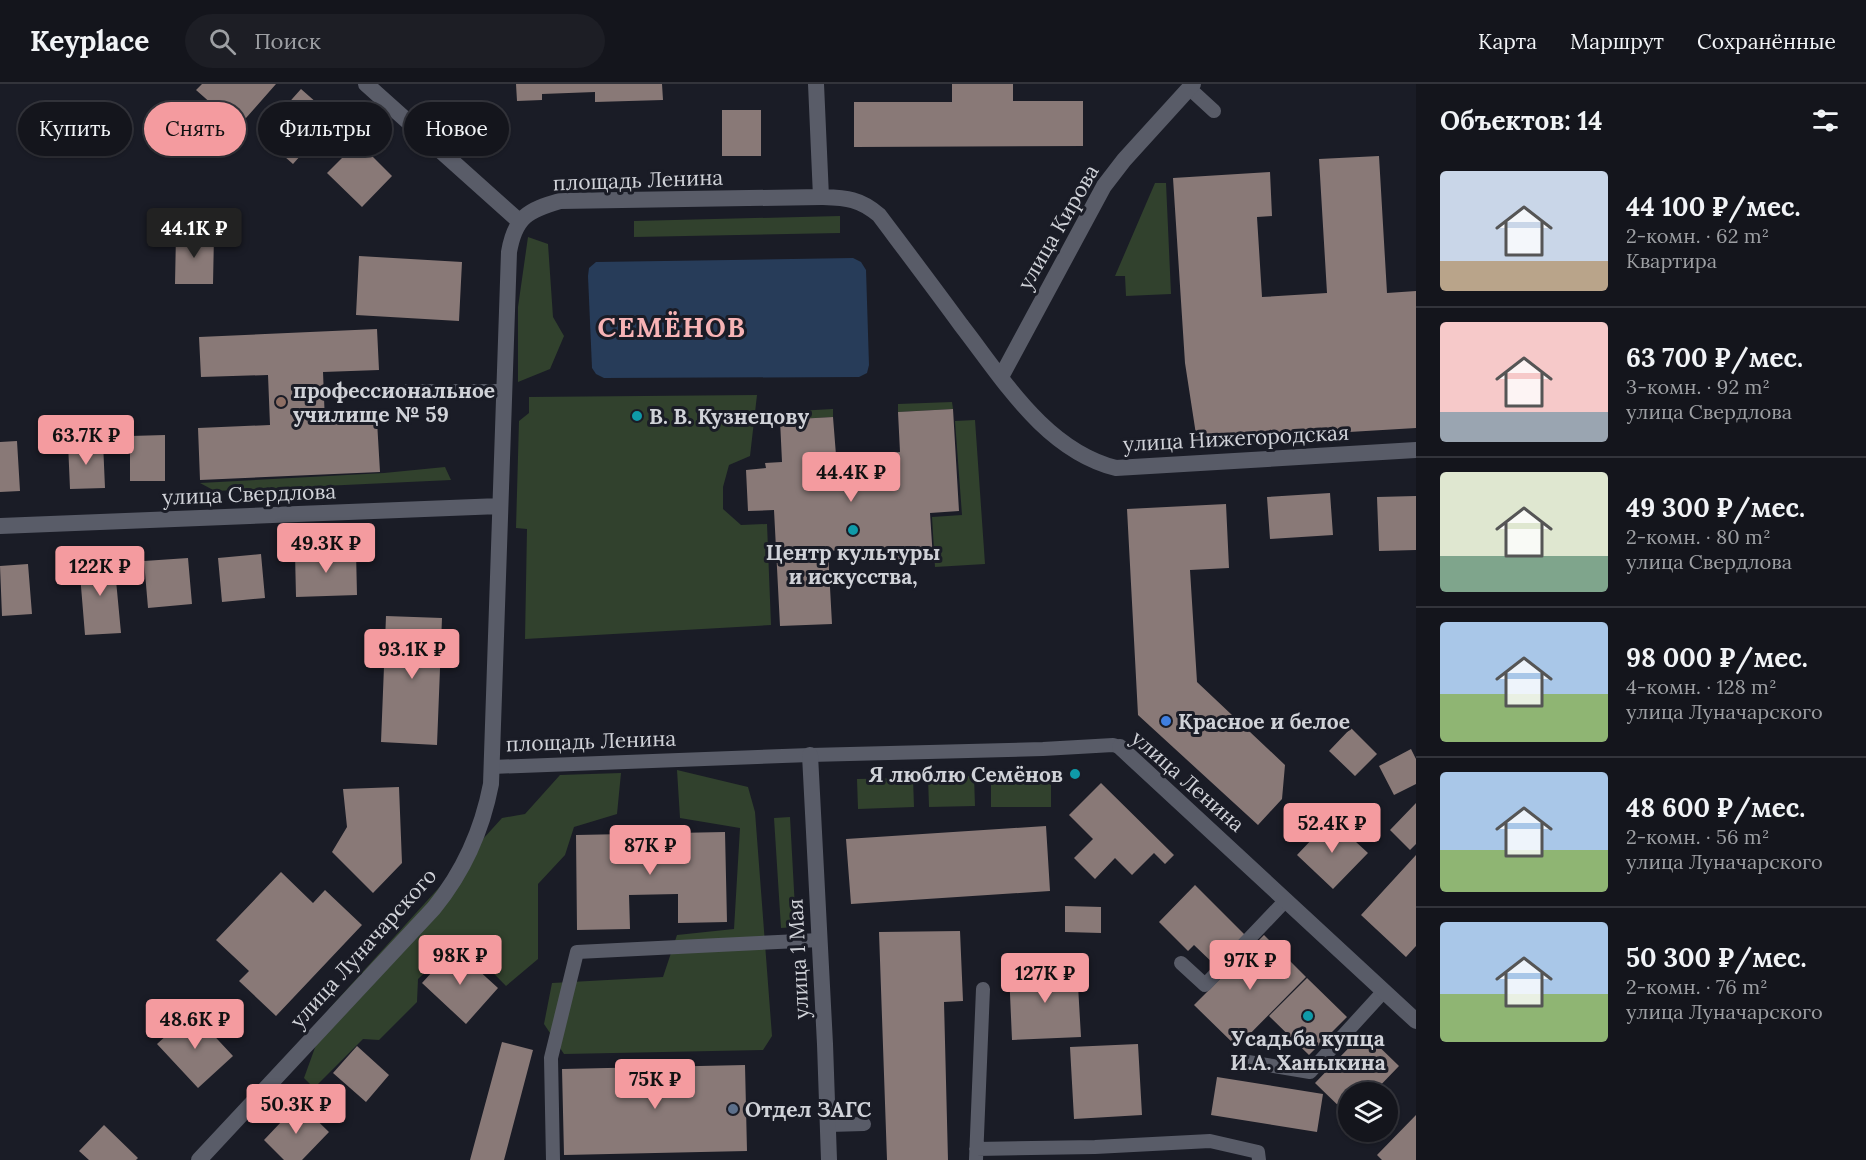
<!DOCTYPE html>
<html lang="ru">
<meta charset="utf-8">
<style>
body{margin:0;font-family:Lora,serif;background:#1d1e25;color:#f1f3f6;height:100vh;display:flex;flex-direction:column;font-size:22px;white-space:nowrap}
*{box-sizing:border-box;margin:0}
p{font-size:20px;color:#9d9fa3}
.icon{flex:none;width:33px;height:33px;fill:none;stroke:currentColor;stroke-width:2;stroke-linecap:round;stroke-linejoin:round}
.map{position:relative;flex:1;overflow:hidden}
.sheet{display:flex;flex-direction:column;background:#14151c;width:450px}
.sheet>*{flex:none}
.guide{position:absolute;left:18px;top:18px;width:570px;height:54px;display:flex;gap:12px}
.buttons{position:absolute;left:1338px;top:998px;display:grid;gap:12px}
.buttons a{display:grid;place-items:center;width:60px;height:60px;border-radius:50%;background:#14151c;box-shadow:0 2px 4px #0004,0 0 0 2px #33343b;font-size:30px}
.price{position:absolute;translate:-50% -51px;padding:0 14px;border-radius:6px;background:#f49b9f;color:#111;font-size:20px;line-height:39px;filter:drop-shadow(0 2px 3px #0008)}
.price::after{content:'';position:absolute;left:50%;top:36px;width:18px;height:14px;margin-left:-9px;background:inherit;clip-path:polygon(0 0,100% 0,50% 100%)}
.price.current{background:#222;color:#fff}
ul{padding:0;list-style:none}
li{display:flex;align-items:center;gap:18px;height:150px;padding:0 24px}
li+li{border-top:2px solid #33343b}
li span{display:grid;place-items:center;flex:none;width:168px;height:120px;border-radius:6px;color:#555}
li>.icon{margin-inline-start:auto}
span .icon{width:72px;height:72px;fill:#fffc;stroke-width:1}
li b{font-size:26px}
h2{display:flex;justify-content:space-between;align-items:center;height:72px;padding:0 24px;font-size:26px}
.pill{padding:0 21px;border-radius:27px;background:#14151c;box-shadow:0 2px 4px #0004,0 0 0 2px #33343b;font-size:21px;line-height:54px}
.pill.current{background:#f49b9f;color:#111}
header{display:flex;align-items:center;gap:36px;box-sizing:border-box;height:84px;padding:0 30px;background:#14151c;border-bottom:2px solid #33343b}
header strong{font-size:28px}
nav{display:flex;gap:33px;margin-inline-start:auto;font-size:21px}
.search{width:420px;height:54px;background:#1d1e25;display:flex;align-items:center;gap:15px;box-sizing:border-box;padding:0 21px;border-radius:33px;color:#9d9fa3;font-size:22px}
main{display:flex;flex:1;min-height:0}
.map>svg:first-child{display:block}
</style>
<header>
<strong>Keyplace</strong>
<div class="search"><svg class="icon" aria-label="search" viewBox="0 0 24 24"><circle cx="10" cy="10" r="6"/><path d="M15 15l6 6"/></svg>Поиск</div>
<nav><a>Карта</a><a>Маршрут</a><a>Сохранённые</a></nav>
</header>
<main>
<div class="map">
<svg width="1416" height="1076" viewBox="0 0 1416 1076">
<rect width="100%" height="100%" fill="#1a1c26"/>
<path fill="#31412d" d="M1155,99H1166L1171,210L1126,212L1125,192H1115Z
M840,132V149L634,153V137Z
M528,153L548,160L553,233L564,252L550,285L518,298V223Z
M757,311L750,372L729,381L723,403V425L741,441L767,440L771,541L525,555L527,445L516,444L519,337L529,329V313Z
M952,318L953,325L898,328V320Z
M833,325V333L780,336L779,328Z
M975,336L985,480L935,483L932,433L962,431L955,337Z
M445,383L451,396L215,407L200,399L384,389Z
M677,686L748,703L755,728L772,952L763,966L564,970L544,940L552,899L663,893L677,851L734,845L740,744L680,734Z
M621,689L617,730L574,743L565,771L538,800V875L506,902L460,855L418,895L417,918L379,956L363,955L314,1004L304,994L329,925L502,734L525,730L560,691Z
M991,691H1051V723H991Z
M974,692L975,722L929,723L928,693Z
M913,694L914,723L858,725L857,695Z
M790,733L796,843L781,844L774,734Z"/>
<path fill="#273c59" d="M853,174L861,178L866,186L869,281L867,289L859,293L604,294L596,290L592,284L588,192L589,184L596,178Z"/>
<path fill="#897977" d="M202,0H276L238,43L196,6Z
M516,0H662L663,16L595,18V8L542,10V16L517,17Z
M952,0H1013V17H1083V62L854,63V18H952Z
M301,5L334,34L293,80L260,51Z
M722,26H761V72H722Z
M358,58L392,92L362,123L327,89Z
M1379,72L1387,209L1416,207V344L1197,357L1185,279L1173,94L1270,88L1272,132L1257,133L1262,213L1327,209L1319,75Z
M176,150L214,151L213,200H175Z
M359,172L462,178L459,237L356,231Z
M377,245L379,286L323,288L325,339L377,337L380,388L200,396L198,344L270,341L268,291L201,293L199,253Z
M953,325L959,427L930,429L933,475L893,477L892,463L828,467L832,540L780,542L774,426L748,427L746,386L766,384L765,379L782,378L780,336L833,333L836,371L900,368L898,328Z
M165,351V397H130V352Z
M17,357L20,407L0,408V358Z
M103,358L105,404L70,405L68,359Z
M1330,409L1333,451L1270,455L1267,413Z
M1416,412V466L1379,467L1377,413Z
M1226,420L1229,484L1190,486L1197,598L1285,681L1282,715L1258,741L1138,631L1127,425Z
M356,467L357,511L296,513L295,469Z
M261,470L265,514L222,518L218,474Z
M188,474L192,520L148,524L144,477Z
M114,475L121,549L85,551L79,478Z
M28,480L32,530L2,532L0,482Z
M386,532L442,534L437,661L381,658Z
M1351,644L1377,670L1355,692L1329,667Z
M1411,665L1416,675V700L1394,711L1379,682Z
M1101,699L1174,771L1165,780L1154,769L1132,791L1115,774L1095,795L1074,774L1093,755L1069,731Z
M399,703L402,779L373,809L332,768L347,743L343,705Z
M1416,719V760L1410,766L1390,746Z
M1331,735L1368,769L1333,805L1297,771Z
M1046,742L1050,807L851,820L846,755Z
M725,748L727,838L678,839V810L629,811L630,845L577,846L576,751Z
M1416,771V862L1406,873L1361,831Z
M281,788L313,819L325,806L362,841L276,932L239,897L249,887L216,856Z
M1195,801L1247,853L1217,883L1194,861L1188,867L1159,838Z
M1065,822L1101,823V849L1065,848Z
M960,847L963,917L944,918L948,1076H887L879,848Z
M1264,851L1306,893L1237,963L1194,921Z
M454,864L498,904L466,940L422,899Z
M1077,884L1081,953L1012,956L1009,887Z
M1307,894L1347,933L1309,971L1269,932Z
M192,928L233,972L198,1004L157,960Z
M1364,948L1399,982L1374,1008H1348V1031L1315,999Z
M502,958L533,966L504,1076H470Z
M1138,960L1142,1031L1074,1035L1070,963Z
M357,962L389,991L366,1018L333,989Z
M745,981L747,1067L564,1071L562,985Z
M1217,993L1323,1010L1317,1048L1211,1031Z
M299,1019L329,1048L302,1076H284L264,1056Z
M1416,1031V1076H1382L1377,1071Z
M104,1041L138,1074L136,1076H89L79,1067Z"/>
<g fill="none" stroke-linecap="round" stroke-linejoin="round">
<path stroke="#595c68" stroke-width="14" d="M1189,4L1214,27
M408,307H504
M492,683L810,671L1043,665L1113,661L1120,663
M1181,879L1205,901L1286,816
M1242,977L1310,988L1384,907
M829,1041L864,1040
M976,1065L1095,1063L1210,1057L1258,1068L1259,1076
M553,1076L551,974L577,868L820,856
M976,1076L983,905"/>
<path stroke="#595c68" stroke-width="16" d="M1120,663L1416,937"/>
<path stroke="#595c68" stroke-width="16" d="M366,0L519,137
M816,0L821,113
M1001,293L1104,102L1124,76L1193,0
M0,442L500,422
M810,671L825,960L829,1076
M199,1076L434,824C464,787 482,747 491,700L509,168C515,133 528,126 560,117L821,113C846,114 859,114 879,131C906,167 934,204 961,241C1003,295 1045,366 1116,384L1416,366"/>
</g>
<circle fill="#8d6e63" stroke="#1a1c26" stroke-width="2" cx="281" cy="318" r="6"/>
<g fill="#0f9aa8" stroke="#1a1c26" stroke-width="2">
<circle cx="637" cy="332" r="6"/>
<circle cx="853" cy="446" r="6"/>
<circle cx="1075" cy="690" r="6"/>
<circle cx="1308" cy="932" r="6"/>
</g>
<circle fill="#3f7fe0" stroke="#1a1c26" stroke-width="2" cx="1166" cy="637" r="6"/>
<circle fill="#5c6f8a" stroke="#1a1c26" stroke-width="2" cx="733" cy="1025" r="6"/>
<g text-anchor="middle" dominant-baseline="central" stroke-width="6" stroke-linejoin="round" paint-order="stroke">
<g font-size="21" fill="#d0d2d8" stroke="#1a1c26">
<text transform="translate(638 96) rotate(-2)">площадь Ленина</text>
<text transform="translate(1058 143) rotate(-60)">улица Кирова</text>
<text transform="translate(1236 354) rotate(-3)">улица Нижегородская</text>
<text transform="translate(249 410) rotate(-2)">улица Свердлова</text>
<text transform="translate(591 657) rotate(-2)">площадь Ленина</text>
<text transform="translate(1188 697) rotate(41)">улица Ленина</text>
<text transform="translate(363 864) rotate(-48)">улица Луначарского</text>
<text transform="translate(798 875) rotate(-93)">улица 1 Мая</text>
</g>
<g font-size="21" font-weight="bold" fill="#d0d2d8" stroke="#1a1c26" text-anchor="start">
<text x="293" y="306">профессиональное<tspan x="293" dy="24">училище № 59</tspan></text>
<text x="649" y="332">В. В. Кузнецову</text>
<text x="853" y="468" text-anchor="middle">Центр культуры<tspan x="853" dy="24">и искусства,</tspan></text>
<text x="1178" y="637">Красное и белое</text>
<text x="1063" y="690" text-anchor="end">Я люблю Семёнов</text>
<text x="1308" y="954" text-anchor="middle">Усадьба купца<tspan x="1308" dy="24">И.А. Ханыкина</tspan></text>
<text x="745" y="1025">Отдел ЗАГС</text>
</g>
<g font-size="27" font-weight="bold" letter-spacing="1.5" fill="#f7b3b5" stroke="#1a1c26">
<text x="672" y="243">СЕМЁНОВ</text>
</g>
</g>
</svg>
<div class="buttons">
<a><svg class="icon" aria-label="layers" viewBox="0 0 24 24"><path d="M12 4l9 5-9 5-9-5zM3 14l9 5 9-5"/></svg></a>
</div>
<b class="price current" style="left:194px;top:175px">44.1K ₽</b>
<b class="price" style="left:86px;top:382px">63.7K ₽</b>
<b class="price" style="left:851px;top:419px">44.4K ₽</b>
<b class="price" style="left:326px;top:490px">49.3K ₽</b>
<b class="price" style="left:100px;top:513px">122K ₽</b>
<b class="price" style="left:412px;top:596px">93.1K ₽</b>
<b class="price" style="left:1332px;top:770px">52.4K ₽</b>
<b class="price" style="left:650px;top:792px">87K ₽</b>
<b class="price" style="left:460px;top:902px">98K ₽</b>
<b class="price" style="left:1250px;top:907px">97K ₽</b>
<b class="price" style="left:1045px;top:920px">127K ₽</b>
<b class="price" style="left:195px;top:966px">48.6K ₽</b>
<b class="price" style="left:655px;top:1026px">75K ₽</b>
<b class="price" style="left:296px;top:1051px">50.3K ₽</b>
<div class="guide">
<a class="pill">Купить</a>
<a class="pill current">Снять</a>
<a class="pill">Фильтры</a>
<a class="pill">Новое</a>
</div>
</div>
<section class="sheet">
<h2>Объектов: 14<svg class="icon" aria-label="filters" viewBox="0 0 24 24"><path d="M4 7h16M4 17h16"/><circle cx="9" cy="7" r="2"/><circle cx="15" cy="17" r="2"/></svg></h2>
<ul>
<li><span style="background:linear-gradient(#c9d6e8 75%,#b9a48a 0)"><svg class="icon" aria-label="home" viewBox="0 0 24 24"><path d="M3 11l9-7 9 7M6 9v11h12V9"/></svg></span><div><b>44 100 ₽/мес.</b><p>2-комн. · 62 m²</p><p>Квартира</p></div></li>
<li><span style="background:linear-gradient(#f6c9c9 75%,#9aa5b1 0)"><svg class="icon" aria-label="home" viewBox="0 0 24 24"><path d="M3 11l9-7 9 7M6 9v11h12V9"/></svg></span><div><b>63 700 ₽/мес.</b><p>3-комн. · 92 m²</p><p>улица Свердлова</p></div></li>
<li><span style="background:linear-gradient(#dfe7d0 70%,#7fa58c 0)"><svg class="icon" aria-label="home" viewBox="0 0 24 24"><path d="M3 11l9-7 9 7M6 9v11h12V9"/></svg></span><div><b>49 300 ₽/мес.</b><p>2-комн. · 80 m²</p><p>улица Свердлова</p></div></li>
<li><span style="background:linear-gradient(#a9c7e8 60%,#8fb573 0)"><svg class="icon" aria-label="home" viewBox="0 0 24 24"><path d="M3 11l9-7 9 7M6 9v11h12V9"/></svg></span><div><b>98 000 ₽/мес.</b><p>4-комн. · 128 m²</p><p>улица Луначарского</p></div></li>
<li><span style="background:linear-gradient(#a9c7e8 65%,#8fb573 0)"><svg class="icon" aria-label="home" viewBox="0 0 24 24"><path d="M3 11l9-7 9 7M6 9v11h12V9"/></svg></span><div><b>48 600 ₽/мес.</b><p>2-комн. · 56 m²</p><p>улица Луначарского</p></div></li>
<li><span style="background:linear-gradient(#a9c7e8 60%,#8fb573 0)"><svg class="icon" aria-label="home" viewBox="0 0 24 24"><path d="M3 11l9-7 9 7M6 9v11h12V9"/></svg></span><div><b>50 300 ₽/мес.</b><p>2-комн. · 76 m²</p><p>улица Луначарского</p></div></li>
</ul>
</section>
</main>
